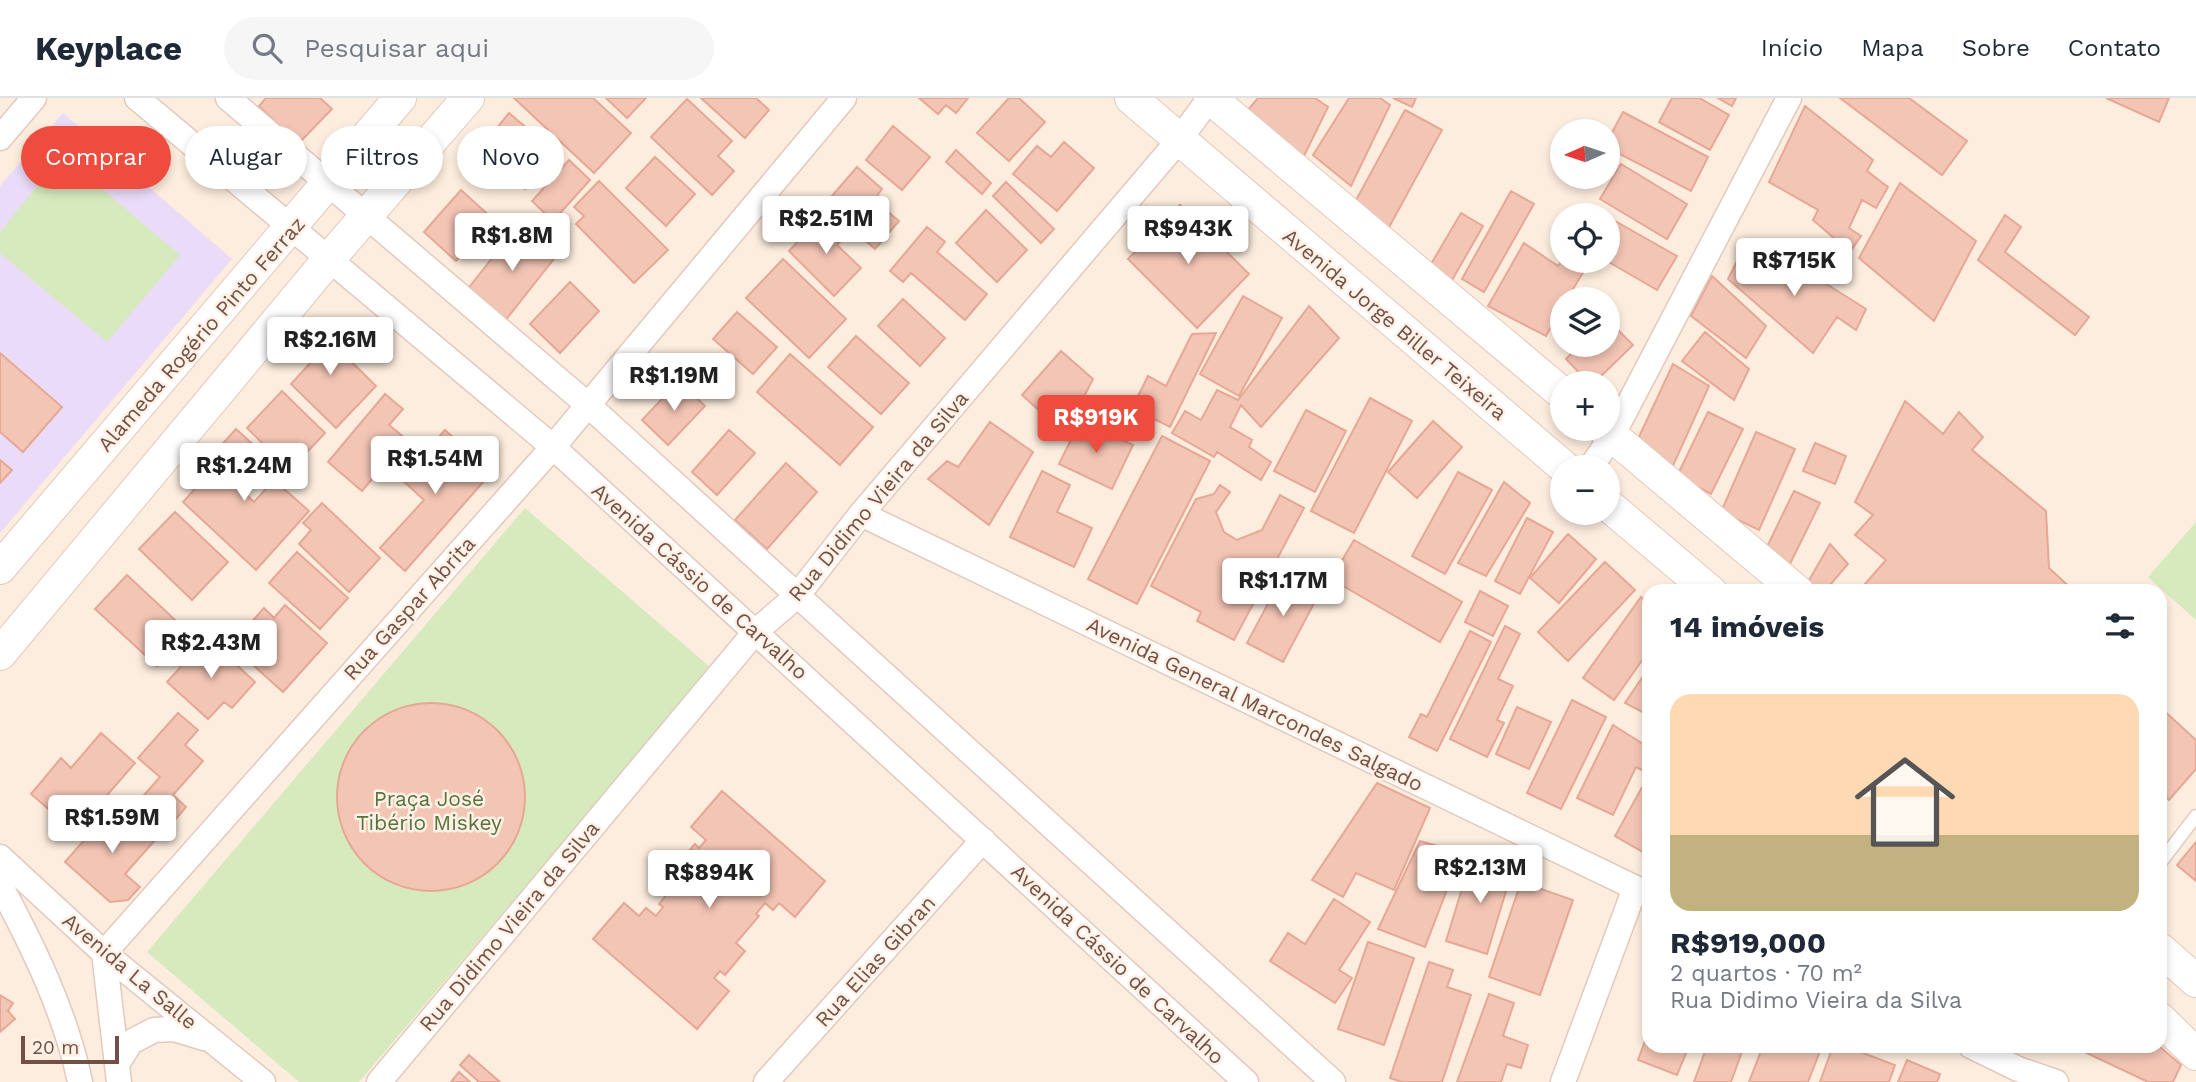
<!DOCTYPE html>
<html lang="pt">
<meta charset="utf-8">
<style>
body{margin:0;font-family:"Work Sans",sans-serif;background:#f6f6f7;color:#1f2937;height:100vh;display:flex;flex-direction:column;font-size:26px;white-space:nowrap}
*{box-sizing:border-box;margin:0}
p{font-size:23px;color:#747a83}
.icon{flex:none;width:38px;height:38px;fill:none;stroke:currentColor;stroke-width:2;stroke-linecap:round;stroke-linejoin:round}
.map{position:relative;flex:1;overflow:hidden}
.details{position:absolute;left:1642px;top:486px;width:525px;height:469px;display:flex;flex-direction:column;background:#fff;border-radius:21px;box-shadow:0 4px 10px #0003}
.details>*{flex:none}
.guide{position:absolute;left:21px;top:28px;width:665px;height:63px;display:flex;gap:14px}
.needle{width:46px;rotate:267deg}
.controls{position:absolute;left:1550px;top:21px;display:grid;gap:14px}
.controls a{display:grid;place-items:center;width:70px;height:70px;border-radius:50%;background:#fff;box-shadow:0 4px 10px #0003;font-size:35px}
.scale{position:absolute;left:21px;bottom:18px;width:98px;box-sizing:border-box;padding-left:7px;border:4px solid #735046;border-top:0;font-size:19px;line-height:24px;white-space:nowrap;color:#735046;-webkit-text-stroke:5px #fff1e5;paint-order:stroke}
.price{position:absolute;translate:-50% -60px;padding:0 16px;border-radius:7px;background:#fff;color:#222;font-size:23px;line-height:46px;filter:drop-shadow(0 2px 4px #0008)}
.price::after{content:'';position:absolute;left:50%;top:42px;width:21px;height:16px;margin-left:-10px;background:inherit;clip-path:polygon(0 0,100% 0,50% 100%)}
.price.current{background:#ed4c3e;color:#fff}
ul{padding:0;list-style:none}
li{display:grid;align-content:center;gap:14px;height:371px;padding:0 28px}
li+li{border-top:2px solid #e0e1e3}
li span{display:grid;place-items:center;height:217px;border-radius:21px;color:#555}
li>.icon{margin-inline-start:auto}
span .icon{width:126px;height:126px;fill:#fffc;stroke-width:1}
li b{font-size:30px}
h2{display:flex;justify-content:space-between;align-items:center;height:84px;padding:0 28px;font-size:30px}
.tag{padding:0 24px;border-radius:32px;background:#fff;box-shadow:0 4px 10px #0003;font-size:24px;line-height:63px}
.tag.current{background:#ed4c3e;color:#fff}
header{display:flex;align-items:center;gap:42px;box-sizing:border-box;height:98px;padding:0 35px;background:#fff;border-bottom:2px solid #e0e1e3}
header strong{font-size:33px}
nav{display:flex;gap:38px;margin-inline-start:auto;font-size:24px}
.search{width:490px;height:63px;background:#f6f6f7;display:flex;align-items:center;gap:18px;box-sizing:border-box;padding:0 24px;border-radius:38px;color:#747a83;font-size:26px}
.map>svg:first-child{display:block}
</style>
<header>
<strong>Keyplace</strong>
<div class="search"><svg class="icon" aria-label="search" viewBox="0 0 24 24"><circle cx="10" cy="10" r="6"/><path d="M15 15l6 6"/></svg>Pesquisar aqui</div>
<nav><a>Início</a><a>Mapa</a><a>Sobre</a><a>Contato</a></nav>
</header>
<div class="map">
<svg width="2196" height="984" viewBox="0 0 2196 984">
<rect width="100%" height="100%" fill="#fdedde"/>
<path fill="#eadbf9" d="M63,15L232,161L0,435V88Z"/>
<path fill="#d6eabd" d="M62,57L180,157L107,244L0,155V134Z
M525,410L711,570L359,984H299L147,854Z
M2196,424V522L2148,479Z"/>
<path fill="#f3c5b5" stroke="#e6a895" stroke-width="2" d="M266,0H320L332,11L298,46L259,8Z
M514,0H593L631,35L594,75Z
M606,0H646L627,20Z
M701,0H756L769,12L745,40Z
M919,0H968L956,15L946,7L938,16Z
M1009,0H1019L1045,24L1009,63L977,35Z
M1258,0H1315L1328,9L1298,70L1243,18Z
M1349,0H1380L1390,7L1351,88L1313,57Z
M1393,0H1416L1412,9Z
M1672,0H1699L1729,17L1710,52L1659,24Z
M1718,0H1736L1732,8Z
M1840,0H1909L1967,43L1942,77Z
M2106,0H2169L2159,24Z
M687,1L732,43L718,58L734,73L712,97L651,39Z
M1805,8L1873,62L1867,73L1888,89L1876,110L1862,102L1849,130L1861,138L1850,154L1813,122L1818,112L1769,84Z
M1405,12L1442,32L1386,135L1349,115Z
M1623,14L1708,59L1691,93L1608,50V42Z
M509,15L556,55L525,91L479,52Z
M893,28L930,59L902,92L866,62Z
M1064,44L1094,70L1057,113L1013,76L1037,48L1051,59Z
M956,52L991,85L982,96L946,64Z
M655,59L695,96L666,128L626,90Z
M569,62L590,82L553,123L532,103Z
M1621,66L1687,106L1667,141L1600,101Z
M857,69L882,91L874,102L899,123L875,151L825,106Z
M599,83L668,152L634,185L576,126L584,118L574,109Z
M1006,84L1054,131L1041,145L993,98Z
M1900,85L1976,143L1934,223L1859,160Z
M461,92L493,121L456,163L424,134Z
M1511,93L1534,106L1484,194L1462,181Z
M1180,107L1249,176L1197,230L1128,161Z
M986,112L1027,152L997,184L956,145Z
M1461,115L1483,128L1447,191L1424,178Z
M823,117L845,138L837,147L861,170L834,198L789,153Z
M2005,117L2021,129L2005,154L2089,219L2075,237L1978,162Z
M1608,119L1677,158L1657,192L1607,163Z
M518,127L557,157L505,223L467,192Z
M927,129L945,144L937,154L987,196L965,222L911,175L903,184L890,173Z
M1524,145L1558,168L1563,161V163H1590L1567,201H1563V208L1546,238L1488,208Z
M1745,147L1802,179L1806,173L1866,211L1856,232L1837,219L1813,255L1728,181Z
M783,161L846,221L809,260L746,200Z
M1712,178L1766,228L1746,260L1691,218Z
M570,184L599,213L560,255L530,226Z
M1243,198L1282,220L1239,298L1200,276Z
M903,201L945,240L920,268L878,228Z
M1309,208L1339,240L1261,329L1241,307L1230,329L1252,342L1249,349L1271,364L1261,382L1217,354L1214,359L1172,335L1185,313L1201,322L1217,292L1238,302Z
M737,214L777,249L753,276L713,241Z
M1608,222L1633,247L1594,285H1589L1566,261L1580,247H1608Z
M310,223L376,288L336,330L291,286L313,262L292,241Z
M1705,234L1749,271L1734,302L1682,263Z
M1216,235L1170,329L1132,310L1148,278L1166,288L1192,236Z
M856,238L909,285L881,316L828,269Z
M1061,253L1093,281L1065,336L1022,297Z
M0,255L62,309L23,354L0,334Z
M790,256L873,329L840,367L757,294Z
M1673,266L1709,288L1672,370L1638,341Z
M679,283L705,308L668,347L642,322Z
M282,293L325,335L290,372L247,330Z
M385,296L403,311L389,327L406,341L362,393L328,364Z
M1370,300L1412,323L1354,435L1311,413Z
M1905,303L1943,336L1959,314L1983,339L1972,352L2046,413L2049,470L2075,494H1858L1886,462L1855,437L1873,417L1855,404Z
M1306,312L1346,333L1315,394L1274,373Z
M1708,314L1743,331L1711,396L1677,378Z
M1080,323L1133,347L1112,391L1059,366Z
M1433,323L1462,349L1417,400L1388,374Z
M990,324L1033,354L989,427L928,381L947,363L958,369Z
M236,331L267,359L239,390L254,404L274,382L309,413L256,472L183,404L214,370L207,363Z
M445,332L492,374L405,473L380,450L424,402L401,381Z
M729,332L755,355L717,397L692,374Z
M1756,334L1795,351L1759,432L1721,414Z
M1162,338L1210,363L1137,506L1088,481Z
M1815,345L1846,358L1835,386L1803,373Z
M0,362L12,372L0,385Z
M786,365L817,394L767,451L735,422Z
M1042,373L1070,387L1057,414L1092,430L1074,469L1010,439Z
M1458,374L1492,392L1445,476L1412,458Z
M1504,384L1530,405L1486,478L1458,465Z
M1220,387L1230,394L1216,414L1224,434L1237,442L1262,432L1280,397L1304,410L1234,542L1197,523L1201,514L1151,488L1196,401L1214,396Z
M1794,393L1820,405L1789,468L1764,455Z
M322,405L380,460L349,494L299,446L311,432L303,425Z
M175,414L228,464L192,502L139,451Z
M1527,420L1553,434L1520,496L1495,483Z
M1568,436L1596,461L1559,505L1530,480Z
M1354,442L1462,504L1440,544L1331,481Z
M1830,446L1848,466L1824,494H1810L1805,489Z
M297,454L348,500L320,531L269,485Z
M1605,464L1635,492L1568,563L1538,534Z
M127,477L188,534L157,568L95,511Z
M1283,477L1319,496L1283,564L1247,545Z
M1480,493L1508,508L1493,538L1465,524Z
M1641,499L1648,505V554L1614,602L1583,580Z
M285,507L327,545L283,594L231,547L264,510L274,520Z
M1505,528L1520,536L1498,581L1513,588L1497,622L1504,625L1487,659L1450,641Z
M1470,533L1491,544L1437,653L1409,639L1421,616L1427,619Z
M207,540L255,584L232,610L224,604L208,621L167,584Z
M1648,571V617L1625,605Z
M1572,602L1606,619L1561,711L1527,695Z
M337 699a94 94 0 1 1 188 0a94 94 0 1 1-188 0Z
M1517,609L1551,624L1529,671L1496,656Z
M2160,609L2196,642V671L2169,702L2160,693V662L2166,654L2160,648Z
M178,615L198,632L185,647L203,663L173,697L186,709L168,730L138,704L160,679L138,660Z
M1613,627L1648,649V669L1646,674L1636,669L1613,717L1577,700Z
M101,635L135,665L75,734L31,696L61,660L71,670Z
M1646,682L1648,683V757L1615,738Z
M1377,685L1430,710L1394,792L1356,775L1343,799L1312,782Z
M722,693L825,783L795,819L779,805L773,812L765,805L756,816L759,818L736,845L745,853L725,877L720,873L714,880L729,893L697,931L593,841L624,805L639,818L646,810L656,818L663,809L659,806L683,776L675,769L695,746L699,750L706,742L691,729Z
M116,706L156,741L125,776L140,789L128,802L110,804L65,764Z
M1420,743L1461,755L1425,849L1378,831Z
M2196,744V783L2177,767Z
M1472,758L1513,770L1487,856L1446,843Z
M1521,784L1573,802L1540,897L1489,879Z
M1334,801L1370,824L1339,872L1352,880L1335,905L1270,863L1288,835L1305,846Z
M1368,844L1414,860L1384,947L1338,931Z
M1429,864L1453,872L1447,889L1471,897L1442,984H1402L1390,980Z
M1489,896L1514,905L1503,938L1528,947L1521,970L1507,966L1501,984H1457Z
M0,897L13,905L8,913L15,921L0,934Z
M1648,935V948H1689L1677,977L1638,962Z
M1707,948H1744L1731,984H1694Z
M1763,948H1822L1808,984H1749Z
M1833,948H1845L1895,967L1889,984H1820Z
M2072,948H2159L2181,967L2173,984H2148Z
M469,957L500,984H479L460,967Z
M1907,962L1940,976L1937,984H1898Z
M459,974L470,984H451Z"/>
<g fill="none" stroke-linecap="round" stroke-linejoin="round">
<defs>
<path id="service" d="M2160,765L2196,718"/>
<path id="minor" d="M137,0L553,349L1246,984
M228,0L588,307L1333,984
M0,40L34,0
M1591,369L1612,338L1789,0
M861,416L1648,796
M0,759L104,855L263,984
M0,787C33,848 66,916 80,984
M104,855L553,349L844,0
M104,855L119,984
M1971,948L2018,971L2056,984
M117,966L131,944L154,932L174,931L204,940
M379,984L756,533L797,498L861,416L1179,42L1210,0
M766,984L983,742
M1563,984L1635,790"/>
<path id="tertiary" d="M1131,0L1564,369
M1210,0L1563,296
M1604,331L1798,494
M1608,407L1711,494
M0,470L400,0
M0,556L329,161L468,0
M2160,851L2196,883
M2160,921L2196,956"/>
</defs>
<use href="#service" stroke="#e3c9bd" stroke-width="15"/>
<use href="#minor" stroke="#e3c9bd" stroke-width="27"/>
<use href="#tertiary" stroke="#e3c9bd" stroke-width="34"/>
<use href="#service" stroke="#fff" stroke-width="12"/>
<use href="#minor" stroke="#fff" stroke-width="24"/>
<use href="#tertiary" stroke="#fff" stroke-width="32"/>
</g>
<g text-anchor="middle" dominant-baseline="central" stroke-width="5" stroke-linejoin="round" paint-order="stroke">
<g font-size="21" fill="#735046" stroke="#fff1e5">
<text transform="translate(1395 226) rotate(40)">Avenida Jorge Biller Teixeira</text>
<text transform="translate(201 236) rotate(-49)">Alameda Rogério Pinto Ferraz</text>
<text transform="translate(878 398) rotate(-50)">Rua Didimo Vieira da Silva</text>
<text transform="translate(700 483) rotate(42)">Avenida Cássio de Carvalho</text>
<text transform="translate(409 510) rotate(-48)">Rua Gaspar Abrita</text>
<text transform="translate(1255 606) rotate(26)">Avenida General Marcondes Salgado</text>
<text transform="translate(509 828) rotate(-50)">Rua Didimo Vieira da Silva</text>
<text transform="translate(875 863) rotate(-48)">Rua Elias Gibran</text>
<text transform="translate(1118 866) rotate(43)">Avenida Cássio de Carvalho</text>
<text transform="translate(130 873) rotate(40)">Avenida La Salle</text>
</g>
<g font-size="21" fill="#54743b" stroke="#fff1e5">
<text x="429" y="700">Praça José<tspan x="429" dy="24">Tibério Miskey</tspan></text>
</g>
</g>
</svg>
<div class="controls">
<a><svg class="needle" viewBox="-14 -14 28 28"><path d="M0-13l5 13h-10z" fill="#e53935"/><path d="M0 13l5-13h-10z" fill="#747a83"/></svg></a>
<a><svg class="icon" aria-label="locate" viewBox="0 0 24 24"><circle cx="12" cy="12" r="6"/><path d="M12 2v4M12 18v4M2 12h4M18 12h4"/></svg></a>
<a><svg class="icon" aria-label="layers" viewBox="0 0 24 24"><path d="M12 4l9 5-9 5-9-5zM3 14l9 5 9-5"/></svg></a>
<a>+</a>
<a>−</a>
</div>
<div class="scale">20 m</div>
<b class="price" style="left:826px;top:158px">R$2.51M</b>
<b class="price" style="left:1188px;top:168px">R$943K</b>
<b class="price" style="left:512px;top:175px">R$1.8M</b>
<b class="price" style="left:1794px;top:200px">R$715K</b>
<b class="price" style="left:330px;top:279px">R$2.16M</b>
<b class="price" style="left:674px;top:315px">R$1.19M</b>
<b class="price current" style="left:1096px;top:357px">R$919K</b>
<b class="price" style="left:435px;top:398px">R$1.54M</b>
<b class="price" style="left:244px;top:405px">R$1.24M</b>
<b class="price" style="left:1283px;top:520px">R$1.17M</b>
<b class="price" style="left:211px;top:582px">R$2.43M</b>
<b class="price" style="left:112px;top:757px">R$1.59M</b>
<b class="price" style="left:1480px;top:807px">R$2.13M</b>
<b class="price" style="left:709px;top:812px">R$894K</b>
<div class="guide">
<a class="tag current">Comprar</a>
<a class="tag">Alugar</a>
<a class="tag">Filtros</a>
<a class="tag">Novo</a>
</div>
<section class="details">
<h2>14 imóveis<svg class="icon" aria-label="filters" viewBox="0 0 24 24"><path d="M4 7h16M4 17h16"/><circle cx="9" cy="7" r="2"/><circle cx="15" cy="17" r="2"/></svg></h2>
<ul>
<li><span style="background:linear-gradient(#ffd9b3 65%,#c2b280 0)"><svg class="icon" aria-label="home" viewBox="0 0 24 24"><path d="M3 11l9-7 9 7M6 9v11h12V9"/></svg></span><div><b>R$919,000</b><p>2 quartos · 70 m²</p><p>Rua Didimo Vieira da Silva</p></div></li>
</ul>
</section>
</div>
